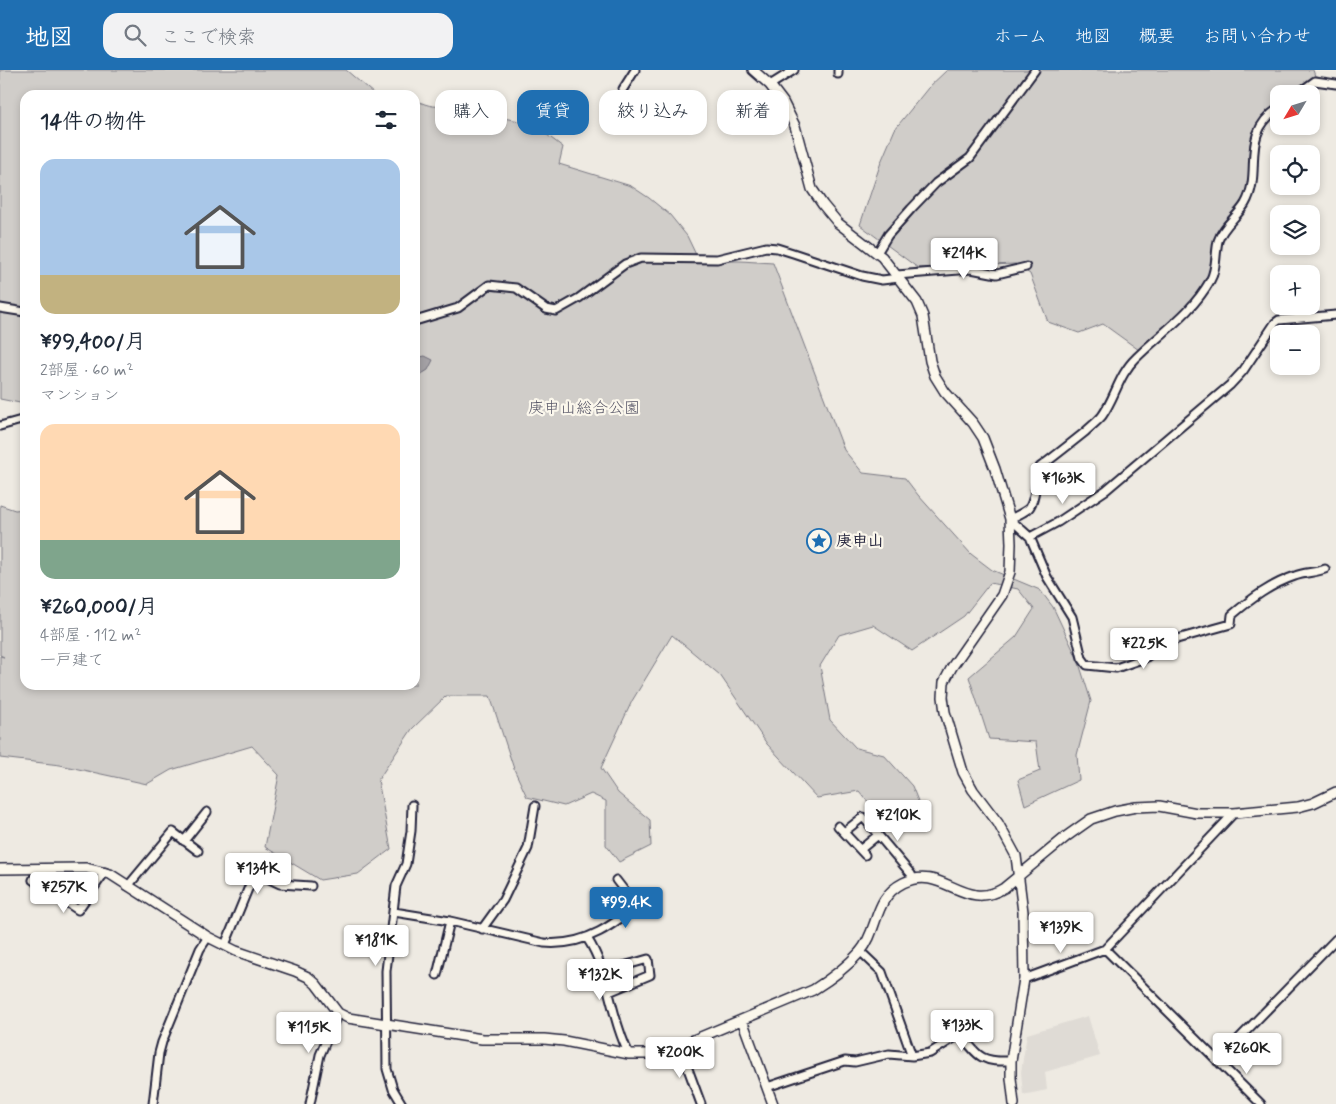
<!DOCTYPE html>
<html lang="ja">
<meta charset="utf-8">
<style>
body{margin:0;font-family:Mynerve,"Klee One",sans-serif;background:#f2f2f3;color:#1f2937;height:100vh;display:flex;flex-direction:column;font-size:19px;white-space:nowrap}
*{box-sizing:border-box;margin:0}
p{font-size:16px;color:#747a83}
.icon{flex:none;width:28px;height:28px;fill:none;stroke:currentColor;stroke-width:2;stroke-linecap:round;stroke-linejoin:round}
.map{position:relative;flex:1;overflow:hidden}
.side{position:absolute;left:20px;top:20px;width:400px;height:600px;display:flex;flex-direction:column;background:#fff;border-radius:15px;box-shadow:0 2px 8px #0003}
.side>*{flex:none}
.hud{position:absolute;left:435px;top:20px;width:475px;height:45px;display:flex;gap:10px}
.needle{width:32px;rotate:232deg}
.controls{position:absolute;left:1270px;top:15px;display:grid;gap:10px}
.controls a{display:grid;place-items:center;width:50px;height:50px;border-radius:10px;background:#fff;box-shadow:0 2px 8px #0003;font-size:25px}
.price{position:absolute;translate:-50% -42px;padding:0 11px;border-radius:5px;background:#fff;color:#222;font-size:16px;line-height:32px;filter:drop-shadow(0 1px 2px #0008)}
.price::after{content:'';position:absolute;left:50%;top:30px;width:15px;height:11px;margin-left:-8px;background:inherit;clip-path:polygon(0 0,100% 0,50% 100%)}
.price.on{background:#1f6fb2;color:#fff}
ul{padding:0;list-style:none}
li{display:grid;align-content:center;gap:10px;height:265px;padding:0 20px}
li span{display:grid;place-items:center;height:155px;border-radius:15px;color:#555}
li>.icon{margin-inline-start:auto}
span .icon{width:90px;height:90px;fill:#fffc;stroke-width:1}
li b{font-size:21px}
h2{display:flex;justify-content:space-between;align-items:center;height:60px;padding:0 20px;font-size:21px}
.pill{padding:0 18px;border-radius:15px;background:#fff;box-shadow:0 2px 8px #0003;font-size:18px;line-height:45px}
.pill.on{background:#1f6fb2;color:#fff}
header{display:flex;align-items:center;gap:30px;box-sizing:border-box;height:70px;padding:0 25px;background:#1f6fb2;color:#fff}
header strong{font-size:24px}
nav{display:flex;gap:28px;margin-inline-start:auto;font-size:18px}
.search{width:350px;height:45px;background:#f2f2f3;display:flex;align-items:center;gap:12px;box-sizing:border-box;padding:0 18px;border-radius:15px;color:#747a83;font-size:19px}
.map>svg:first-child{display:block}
</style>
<header>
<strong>地図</strong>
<div class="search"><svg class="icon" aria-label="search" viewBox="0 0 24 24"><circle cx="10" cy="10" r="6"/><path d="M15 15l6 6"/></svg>ここで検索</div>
<nav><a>ホーム</a><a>地図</a><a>概要</a><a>お問い合わせ</a></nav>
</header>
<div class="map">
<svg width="1336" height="1034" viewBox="0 0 1336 1034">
<rect width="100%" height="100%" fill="#eeeae2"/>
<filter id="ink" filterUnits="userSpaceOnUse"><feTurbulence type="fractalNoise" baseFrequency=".02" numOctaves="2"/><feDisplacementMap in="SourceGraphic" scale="10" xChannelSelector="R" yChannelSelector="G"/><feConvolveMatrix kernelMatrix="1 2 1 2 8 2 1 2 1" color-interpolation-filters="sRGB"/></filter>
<g filter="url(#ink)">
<path fill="#dfdbd5" d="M1088,946L1100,986L1045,1002L1047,1020L1023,1025L1021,1002L1027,964Z"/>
<path fill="#d0cdc9" stroke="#797882" d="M0,0H346L374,24L383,25H25V334L0,329Z
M947,0H1313L1315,6L1289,24H1279V31L1260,50L1250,74L1251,104L1246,129L1241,136L1230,145L1215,170L1208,206L1187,237L1139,280L1103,254L1079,263L1048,252L1030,204L1015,194L918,198L860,155L881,92L895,59L928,18Z
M415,30C430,37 437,38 453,34L464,41L531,53L563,77L559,94L631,116L649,128L670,145L687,166L698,189L702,191H741L773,193L844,380L863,403L905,408L918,425L971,484L992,500L1040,520L1053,537L1078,590L1091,631L1077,685L1079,710L1025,735L1018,710L1040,701L1036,672L989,669L969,607L1016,567L1034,539L1018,519L990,513L964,546L912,581L873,555L839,565L820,596L830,650L856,678L884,685L912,716L922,741L906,760L883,750L859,721L817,728L767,674L720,605L672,565L632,631L601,698L618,723L650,750L651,776L619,792L606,775V731L591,724L564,736L527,727L514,699L490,626H446L412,659L378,710L391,779L358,804L320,810L265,777L279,705L252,676L171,700L147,714L60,695L0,688V586L4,587L0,585V435L15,440L25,439V615H415Z"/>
<path fill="#a6a3a7" stroke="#716f7c" d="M425,286L433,290L428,300L415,308V288Z"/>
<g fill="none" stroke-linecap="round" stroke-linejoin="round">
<defs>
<path id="minor" d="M838,0V4
M770,15L794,0
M623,19L635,0
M1297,24L1315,11L1336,14
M1279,38C1238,65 1264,101 1245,134C1237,147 1223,156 1218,171C1215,185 1217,199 1210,211C1192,243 1161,263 1136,288C1119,304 1115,328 1102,346C1097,352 1090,357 1085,362C1070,374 1055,386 1040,397C1036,409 1035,433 1028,439C1023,443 1016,446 1010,449L1030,467L1047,507L1072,547L1082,588L1087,595L1116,598L1145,588L1157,579L1177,569L1231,554L1232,545C1251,529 1271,514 1295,506C1305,502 1315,503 1325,499
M877,183L888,165L911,139L936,113L970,88L1035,0
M897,205L971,199L997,204L1026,197
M0,238L25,242
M415,251L458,238L489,215L516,218L546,239L556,241L579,228L625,194L641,188L717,189L766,177L777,178L793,183L862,206L882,210L899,208
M0,356L25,349
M1030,467L1058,452L1106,420L1230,315L1243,301L1275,253L1279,250L1336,245
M838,756L865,785
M844,762L863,747L911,804L913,808
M184,771L207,742
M861,779L878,765
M38,799L33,810L78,840L105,802
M616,810L636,836
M128,816L173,762L198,781
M394,842L450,851L544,873C588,877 617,852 649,826
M482,859L503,830L528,778L535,736
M587,868C610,903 610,947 629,984
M225,875L255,802L280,814L311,816
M1105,879L1261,1034
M860,881L882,902L912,986
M437,905L450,851
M1024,909L1105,879L1234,743
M606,911L620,897L648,889L650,905L609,922
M680,977L701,1034
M1217,991L1336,869
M767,1017L845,991L855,992L889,984L912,986L930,983L957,966C969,970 972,982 982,987C991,992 1002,991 1011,991
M153,1034L159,983L162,972L200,879L208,867
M310,1034L320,985L338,943
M402,1034L393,1019L387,999L386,901L396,816L406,794L411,761L412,735"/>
<path id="tertiary" d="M753,0L770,15L783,32L795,56L812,119L823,135L838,153L882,187L917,232L923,246L930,291L935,306L945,322L973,353L983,368L995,399L1010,449L1011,474L1010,502L1002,525L952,597L944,612L943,627L945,642L963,702L973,720L998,753L1016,786L1023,842L1024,909L1011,991V1008L1014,1034
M0,799L86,798L110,804L208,867L236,881L295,901L308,907L316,914L338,943L348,948L482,969H544L564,971L629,984H660L813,920C829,910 847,897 860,882C879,860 873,828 903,813C943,793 963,843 1004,818L1067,766L1091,749L1115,741L1136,737L1159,736L1197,743H1234L1298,737L1313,733L1336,722
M742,950L773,1034"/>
</defs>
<use href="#minor" stroke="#22223b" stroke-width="11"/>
<use href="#tertiary" stroke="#22223b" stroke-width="12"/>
<use href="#minor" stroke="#fbf7ec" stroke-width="7"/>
<use href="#tertiary" stroke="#fbf7ec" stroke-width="9"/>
</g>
</g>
<defs>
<symbol id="sight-ring" viewBox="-11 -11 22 22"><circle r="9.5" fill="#fbf7ec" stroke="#1f6fb2" stroke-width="1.5"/><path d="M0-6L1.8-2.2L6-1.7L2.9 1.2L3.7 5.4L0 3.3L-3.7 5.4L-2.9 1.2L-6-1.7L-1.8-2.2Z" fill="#1f6fb2"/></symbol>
</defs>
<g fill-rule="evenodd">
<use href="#sight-ring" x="805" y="457" width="28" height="28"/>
</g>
<g text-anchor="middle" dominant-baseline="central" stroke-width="4.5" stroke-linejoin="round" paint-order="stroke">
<g font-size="16" fill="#565566" stroke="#fbf7ec">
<text x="584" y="338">庚申山総合公園</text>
</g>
<g font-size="16" font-weight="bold" fill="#22223b" stroke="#fbf7ec" text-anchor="start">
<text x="836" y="471">庚申山</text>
</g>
</g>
</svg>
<div class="controls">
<a><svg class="needle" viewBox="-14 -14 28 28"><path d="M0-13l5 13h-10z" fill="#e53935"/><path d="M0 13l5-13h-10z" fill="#747a83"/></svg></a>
<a><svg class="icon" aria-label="locate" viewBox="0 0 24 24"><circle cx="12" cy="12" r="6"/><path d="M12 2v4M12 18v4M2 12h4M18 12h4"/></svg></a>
<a><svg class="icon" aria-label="layers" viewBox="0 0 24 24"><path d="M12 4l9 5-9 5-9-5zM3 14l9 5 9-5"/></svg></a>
<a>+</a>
<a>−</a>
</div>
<b class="price" style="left:964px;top:210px">¥214K</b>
<b class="price" style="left:1063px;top:435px">¥163K</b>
<b class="price" style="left:1144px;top:600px">¥225K</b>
<b class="price" style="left:898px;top:772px">¥210K</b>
<b class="price" style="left:258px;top:825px">¥134K</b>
<b class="price" style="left:64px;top:844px">¥257K</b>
<b class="price on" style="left:626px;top:859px">¥99.4K</b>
<b class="price" style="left:1061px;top:884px">¥139K</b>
<b class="price" style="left:376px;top:897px">¥181K</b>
<b class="price" style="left:600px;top:931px">¥132K</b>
<b class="price" style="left:962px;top:982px">¥133K</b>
<b class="price" style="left:309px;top:984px">¥115K</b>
<b class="price" style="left:1247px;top:1005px">¥260K</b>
<b class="price" style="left:680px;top:1009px">¥200K</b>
<div class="hud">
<a class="pill">購入</a>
<a class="pill on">賃貸</a>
<a class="pill">絞り込み</a>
<a class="pill">新着</a>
</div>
<section class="side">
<h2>14件の物件<svg class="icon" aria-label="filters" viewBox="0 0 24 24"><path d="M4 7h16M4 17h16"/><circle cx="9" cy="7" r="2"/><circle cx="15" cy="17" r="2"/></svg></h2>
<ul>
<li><span style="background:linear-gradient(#a9c7e8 75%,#c2b280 0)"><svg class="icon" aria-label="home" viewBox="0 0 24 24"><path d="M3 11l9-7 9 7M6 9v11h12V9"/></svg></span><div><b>¥99,400/月</b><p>2部屋 · 60 m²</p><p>マンション</p></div></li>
<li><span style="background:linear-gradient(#ffd9b3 75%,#7fa58c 0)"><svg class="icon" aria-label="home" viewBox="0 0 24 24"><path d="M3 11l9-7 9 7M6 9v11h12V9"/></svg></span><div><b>¥260,000/月</b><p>4部屋 · 112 m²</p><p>一戸建て</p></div></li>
</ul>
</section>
</div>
